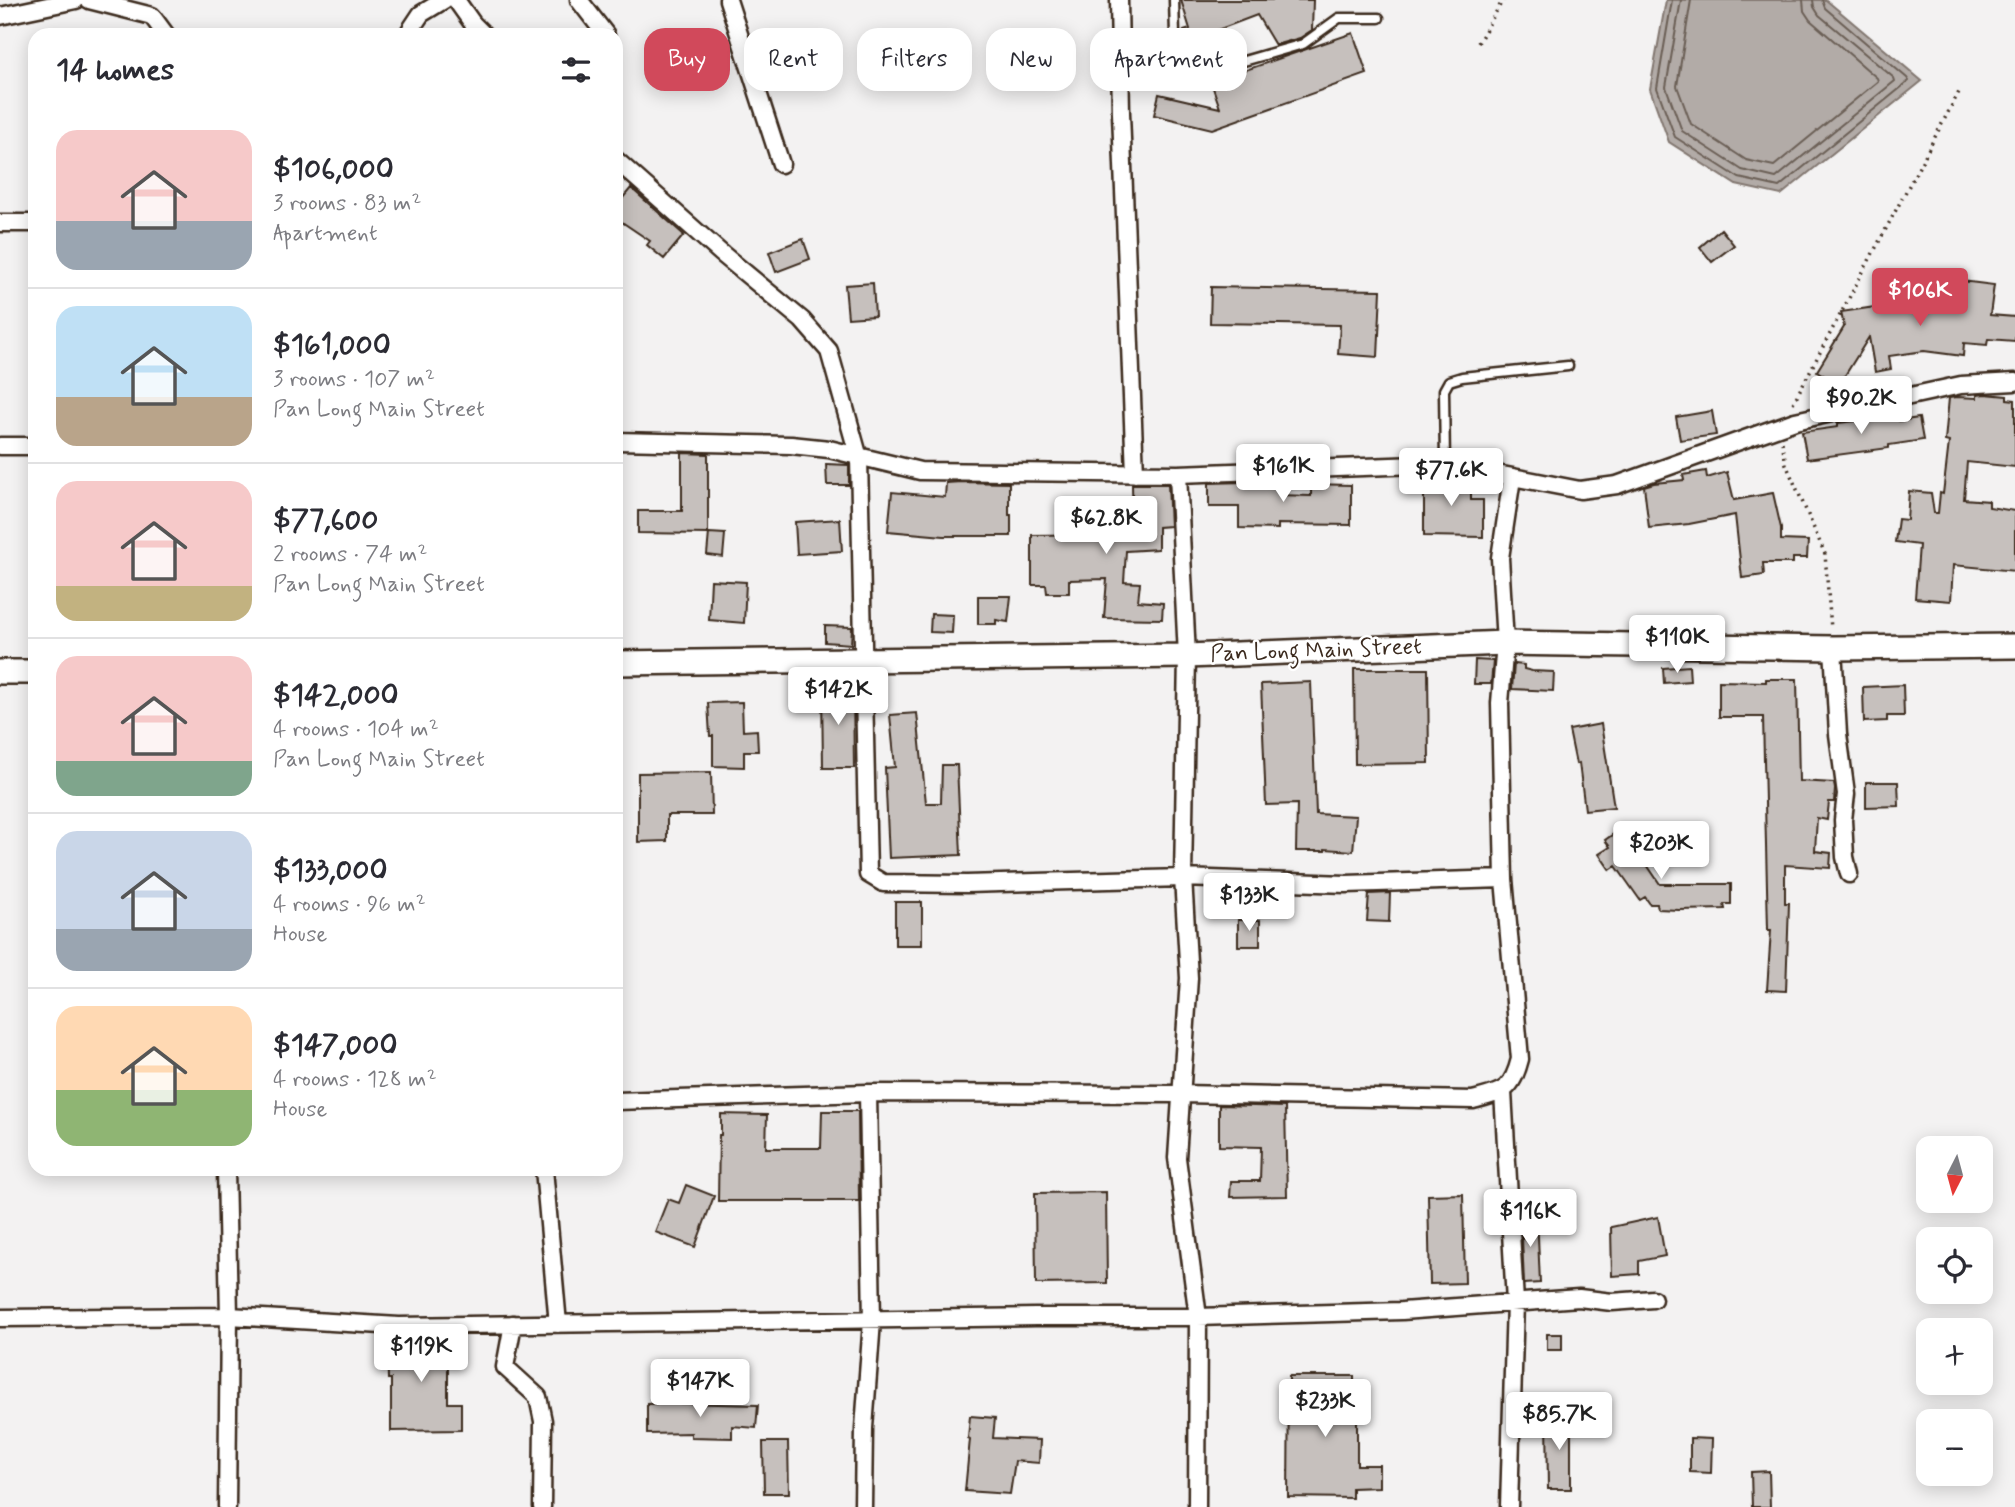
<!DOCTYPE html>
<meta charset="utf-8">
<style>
body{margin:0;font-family:Mynerve,sans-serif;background:#f7f7f7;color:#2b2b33;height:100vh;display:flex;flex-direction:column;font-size:26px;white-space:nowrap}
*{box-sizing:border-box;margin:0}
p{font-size:23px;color:#7c7c81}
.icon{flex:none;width:38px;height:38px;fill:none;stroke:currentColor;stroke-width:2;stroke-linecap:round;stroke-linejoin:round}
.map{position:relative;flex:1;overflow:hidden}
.details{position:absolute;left:28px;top:28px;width:595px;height:1148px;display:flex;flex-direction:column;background:#fff;border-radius:21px;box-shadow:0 4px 18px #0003}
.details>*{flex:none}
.guide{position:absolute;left:644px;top:28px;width:665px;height:63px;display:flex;gap:14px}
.needle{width:46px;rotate:186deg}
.tools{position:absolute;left:1916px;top:1136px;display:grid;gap:14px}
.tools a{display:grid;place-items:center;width:77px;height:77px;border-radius:14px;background:#fff;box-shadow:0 4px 18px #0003;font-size:35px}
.price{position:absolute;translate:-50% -60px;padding:0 16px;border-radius:7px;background:#fff;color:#222;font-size:23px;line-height:46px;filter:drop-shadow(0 2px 4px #0008)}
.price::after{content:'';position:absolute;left:50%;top:42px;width:21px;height:16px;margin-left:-10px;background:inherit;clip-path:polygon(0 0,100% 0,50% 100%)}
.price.current{background:#d1495b;color:#fff}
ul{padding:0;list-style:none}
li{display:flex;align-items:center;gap:21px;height:175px;padding:0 28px}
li+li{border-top:2px solid #e1e1e2}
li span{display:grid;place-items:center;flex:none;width:196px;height:140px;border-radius:21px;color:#555}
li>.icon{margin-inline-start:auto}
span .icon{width:84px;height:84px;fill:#fffc;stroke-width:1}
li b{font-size:30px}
h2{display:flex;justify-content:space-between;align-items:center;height:84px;padding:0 28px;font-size:30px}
.chip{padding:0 24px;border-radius:21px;background:#fff;box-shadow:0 4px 18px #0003;font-size:24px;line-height:63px}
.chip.current{background:#d1495b;color:#fff}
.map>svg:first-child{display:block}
</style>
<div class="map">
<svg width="2015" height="1507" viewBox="0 0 2015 1507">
<rect width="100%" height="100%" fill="#f3f2f2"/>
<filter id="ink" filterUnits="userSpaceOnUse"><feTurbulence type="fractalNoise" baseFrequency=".0143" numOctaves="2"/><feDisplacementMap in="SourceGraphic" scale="14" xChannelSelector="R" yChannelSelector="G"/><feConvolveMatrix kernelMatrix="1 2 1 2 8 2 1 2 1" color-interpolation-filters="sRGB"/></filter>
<g filter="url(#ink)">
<path fill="#b2aba7" stroke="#827770" stroke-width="2" d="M1666,0H1826L1922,81L1781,195L1736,185L1669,142L1650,89Z"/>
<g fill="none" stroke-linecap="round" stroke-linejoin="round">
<path stroke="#6b5e55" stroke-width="2" d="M1672,0L1657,88L1675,137L1739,178L1779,187L1909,81L1907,78L1825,8L1822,0
M1681,0L1666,87L1682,131L1742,170L1776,178L1895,81L1894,78L1819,15L1814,7L1813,0
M1691,0L1677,86L1691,124L1746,160L1774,166L1878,81L1877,78L1810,20L1804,11L1803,0"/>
</g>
<path fill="#c6c0bd" stroke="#3b2a1e" stroke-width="2" d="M1181,0H1313L1312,30L1300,38L1275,45L1257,15L1204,35L1212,57L1195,63L1184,31L1190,29Z
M1353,33L1367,74L1212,129L1154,115L1159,94L1220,108L1211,82Z
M631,188L684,235L664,259L647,245L650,241L616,218V206Z
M1721,229L1734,245L1712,262L1700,247Z
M803,239L810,259L776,272L769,252Z
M1952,274L1954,280L1994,285L1990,315L2015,317V341L1988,339L1987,345L1964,343L1963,356L1924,351L1889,356L1891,369L1875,372L1869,337L1839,385L1817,371L1844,327L1841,312L1882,306L1883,312L1942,303L1933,281Z
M873,283L875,316L848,318L845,285Z
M1211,287L1381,290L1378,357L1338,354L1340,325L1210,323Z
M1985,394L2007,396V399L2015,400V467L1967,462L1964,499L1989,501V507L2015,511V571L1953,565L1951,601L1915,598L1919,545L1895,542L1898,519L1907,520L1909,491L1931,493L1934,513H1938L1940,493L1943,494L1949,442L1945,441L1949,398L1957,397L1977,398V395Z
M1712,411L1716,435L1680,440L1676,417Z
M1888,411H1893L1899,421L1919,418L1923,440L1889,445V448L1807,459L1802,432L1838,427V423L1882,418Z
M682,453L708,454V534L638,533V511H682Z
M826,464L849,465V485H827Z
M1706,471L1707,478L1727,472L1734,500L1773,493L1781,528V540L1808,541L1807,558H1793V563H1763L1764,575L1742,578L1735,515L1689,524L1649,528L1644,486L1654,483L1684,480L1683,475Z
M1424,475H1444L1471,480V500H1483V537L1424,536Z
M1280,481V495L1311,496V484L1351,485V525L1278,524V529L1239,528V507H1209V483Z
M961,482L1009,483V515H1011V536H944L888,531L892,492L945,497L946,483Z
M1132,484H1168L1170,526L1158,527V549L1126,551L1124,582L1140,583L1138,601L1163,603L1162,619L1104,618L1107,579L1069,580V593H1047L1046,585H1032V535L1103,534V531L1133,530Z
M840,519L842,551L797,554L795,522Z
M709,533L725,534L723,557L707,555Z
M711,580L746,582L744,623L709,620Z
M978,596H1011L1008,622L996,620V624H978Z
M931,614L953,615L952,633L930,632Z
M825,626L852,627L851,644L825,642Z
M1475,660L1493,661L1491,684H1474Z
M1514,664L1524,665V669L1532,671L1554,672L1553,691L1512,689Z
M1689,666L1690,681L1664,683L1663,668Z
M1354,669H1428L1429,763L1355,764Z
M1766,679H1797L1799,781L1834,783L1835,789L1834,802H1829L1827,820L1817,818L1815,851L1831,853L1830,868L1785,865V903H1789L1786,991L1767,990L1771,930H1768L1763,717H1719V681L1766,682Z
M1311,682L1316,814L1356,816L1353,851L1325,849V851H1296L1297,804L1266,805L1261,684Z
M1903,685L1904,716H1887V721L1864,722L1863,687Z
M822,686H853L854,768H823Z
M742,702L743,731L757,730L758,751H744V767L713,766V736H710L708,703Z
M917,713L926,803H941L942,765H957L961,855L889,858L885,768L895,767L890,715Z
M1601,724L1614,807L1585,810L1579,763L1576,764L1569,730Z
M711,772L712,815H667V841L638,842V773Z
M1866,782H1898L1899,806L1866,807Z
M1622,828L1660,884H1731V904H1724L1725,909L1679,910L1658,909L1657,904H1650L1645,897L1640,900L1616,866L1610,870L1599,854L1610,847L1605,840Z
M1390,893L1389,922L1367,921L1369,894Z
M895,902H922V945H895Z
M1238,920H1260V946H1238Z
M1219,1105L1285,1107L1287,1196L1230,1197L1231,1181H1260L1261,1147L1219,1146Z
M822,1111H858L859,1201H718L719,1135H721V1114L767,1115L766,1148H821Z
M686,1185L714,1196L695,1247L655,1232L668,1199L679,1203Z
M1106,1192L1107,1283L1036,1284L1035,1193Z
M1463,1194L1465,1283L1430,1284L1428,1195Z
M1521,1214H1537L1540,1283L1524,1284Z
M1658,1217L1665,1256L1639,1261V1274L1612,1276L1611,1227Z
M1547,1334H1562V1350H1547Z
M387,1336H452V1355H448V1403H461V1430L391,1431V1379H388Z
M1289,1376H1354V1408L1357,1409V1465H1379V1487L1352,1488V1498L1288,1497Z
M677,1403L758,1405L756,1428L732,1426V1438L691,1437V1433L647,1434V1404Z
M970,1416L995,1418L993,1438L1040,1440L1039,1463L1015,1461L1010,1494L965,1491L970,1439L968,1438Z
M1547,1416H1571V1489H1548Z
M1690,1438L1712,1439L1711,1473L1690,1472Z
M763,1442H788L789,1493H764Z
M1769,1471L1770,1507H1752L1751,1472Z"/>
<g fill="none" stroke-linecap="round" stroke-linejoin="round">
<defs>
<path id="lane" d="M1174,0L1175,35L1181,72L1195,75L1303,44L1339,18H1379
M1445,464L1444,390L1449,381L1462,377L1568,366"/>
<path id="street" d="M89,0L152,16L166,35
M456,0L473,24L484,35
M579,0L606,35
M728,0L781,164
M1119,0L1121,113L1135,474
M0,16L76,0
M407,35L421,14L444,0
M616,160L721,253L802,320L829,351L859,458L868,874L883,883L967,884L1183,878L1346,884L1504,879
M0,223H35
M616,441L791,445L829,449L920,471L1178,474L1445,464L1580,490L1617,485L1795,421L1961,385L2015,382
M0,446H35
M1178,474L1187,656L1183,878L1189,978L1177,1158L1198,1317L1197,1507
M1833,648L1838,734L1846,794L1843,820L1845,857L1849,874
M1503,1092L1515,1302L1509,1507
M616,1101L868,1093L1181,1094L1473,1100C1503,1092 1512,1091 1520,1059L1504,879L1500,703L1505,643L1500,558L1512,478
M226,1169L229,1316L399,1326L1035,1317H1198L1402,1311L1579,1298L1612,1302L1653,1299
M544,1169L558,1324
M0,1318L229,1316L227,1507
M513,1324L505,1367L538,1397L543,1421L542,1507
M863,1507L864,1428L872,1321L868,1093"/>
<path id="secondary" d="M616,663L1187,656L1505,643L1833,648L2015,646
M0,672H35"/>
</defs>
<use href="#lane" stroke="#3b2a1e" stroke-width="13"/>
<use href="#street" stroke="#3b2a1e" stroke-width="21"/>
<use href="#secondary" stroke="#3b2a1e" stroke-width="28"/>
<path stroke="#3b2a1e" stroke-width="3.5" stroke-dasharray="2 5" stroke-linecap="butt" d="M1478,43L1503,0
M1793,403L1959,92
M1782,442L1786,464L1825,554L1831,629"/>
<use href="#lane" stroke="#fff" stroke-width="8"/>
<use href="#street" stroke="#fff" stroke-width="16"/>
<use href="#secondary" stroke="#fff" stroke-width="23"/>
</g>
</g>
<g text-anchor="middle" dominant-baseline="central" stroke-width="5" stroke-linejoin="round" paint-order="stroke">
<g font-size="23" fill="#3b2a1e" stroke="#fff">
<text transform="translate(1316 651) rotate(-2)">Pan Long Main Street</text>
</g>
</g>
</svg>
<div class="tools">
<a><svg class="needle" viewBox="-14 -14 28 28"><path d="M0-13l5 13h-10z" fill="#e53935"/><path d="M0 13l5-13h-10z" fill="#7c7c81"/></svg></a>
<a><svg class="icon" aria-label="locate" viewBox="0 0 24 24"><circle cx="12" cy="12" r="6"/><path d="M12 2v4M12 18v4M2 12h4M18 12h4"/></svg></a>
<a>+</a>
<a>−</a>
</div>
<b class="price current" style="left:1920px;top:328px">$106K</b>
<b class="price" style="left:1861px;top:436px">$90.2K</b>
<b class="price" style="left:1283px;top:504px">$161K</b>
<b class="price" style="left:1451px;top:508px">$77.6K</b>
<b class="price" style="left:1106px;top:556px">$62.8K</b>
<b class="price" style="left:1677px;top:675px">$110K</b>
<b class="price" style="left:838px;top:727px">$142K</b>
<b class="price" style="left:1661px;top:881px">$203K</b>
<b class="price" style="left:1249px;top:933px">$133K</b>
<b class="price" style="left:1530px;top:1249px">$116K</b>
<b class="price" style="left:421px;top:1384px">$119K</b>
<b class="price" style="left:700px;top:1419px">$147K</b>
<b class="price" style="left:1325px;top:1439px">$233K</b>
<b class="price" style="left:1559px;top:1452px">$85.7K</b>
<div class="guide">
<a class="chip current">Buy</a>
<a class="chip">Rent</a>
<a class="chip">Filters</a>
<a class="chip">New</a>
<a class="chip">Apartment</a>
</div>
<section class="details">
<h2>14 homes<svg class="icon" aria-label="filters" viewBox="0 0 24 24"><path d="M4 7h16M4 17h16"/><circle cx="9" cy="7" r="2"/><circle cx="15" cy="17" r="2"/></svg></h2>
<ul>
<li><span style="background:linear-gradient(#f6c9c9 65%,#9aa5b1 0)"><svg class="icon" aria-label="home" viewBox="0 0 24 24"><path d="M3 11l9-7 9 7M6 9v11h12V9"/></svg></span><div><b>$106,000</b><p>3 rooms · 83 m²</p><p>Apartment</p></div></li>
<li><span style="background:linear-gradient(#bfe0f5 65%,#b9a48a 0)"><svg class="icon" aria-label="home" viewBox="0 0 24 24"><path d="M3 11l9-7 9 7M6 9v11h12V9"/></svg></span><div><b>$161,000</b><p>3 rooms · 107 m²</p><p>Pan Long Main Street</p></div></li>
<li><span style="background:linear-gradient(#f6c9c9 75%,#c2b280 0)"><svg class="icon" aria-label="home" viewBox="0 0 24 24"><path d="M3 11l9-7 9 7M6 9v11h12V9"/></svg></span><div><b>$77,600</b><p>2 rooms · 74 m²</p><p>Pan Long Main Street</p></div></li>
<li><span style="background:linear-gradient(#f6c9c9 75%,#7fa58c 0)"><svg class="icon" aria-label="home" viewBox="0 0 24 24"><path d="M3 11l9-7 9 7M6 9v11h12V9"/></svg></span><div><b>$142,000</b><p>4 rooms · 104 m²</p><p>Pan Long Main Street</p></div></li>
<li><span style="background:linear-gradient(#c9d6e8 70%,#9aa5b1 0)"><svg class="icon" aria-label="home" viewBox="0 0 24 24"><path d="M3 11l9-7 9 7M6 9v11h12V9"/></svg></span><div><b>$133,000</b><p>4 rooms · 96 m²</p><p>House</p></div></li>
<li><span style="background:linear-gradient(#ffd9b3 60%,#8fb573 0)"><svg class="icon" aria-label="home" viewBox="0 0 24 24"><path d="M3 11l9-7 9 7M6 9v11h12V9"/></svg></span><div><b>$147,000</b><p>4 rooms · 128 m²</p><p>House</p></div></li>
</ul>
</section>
</div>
